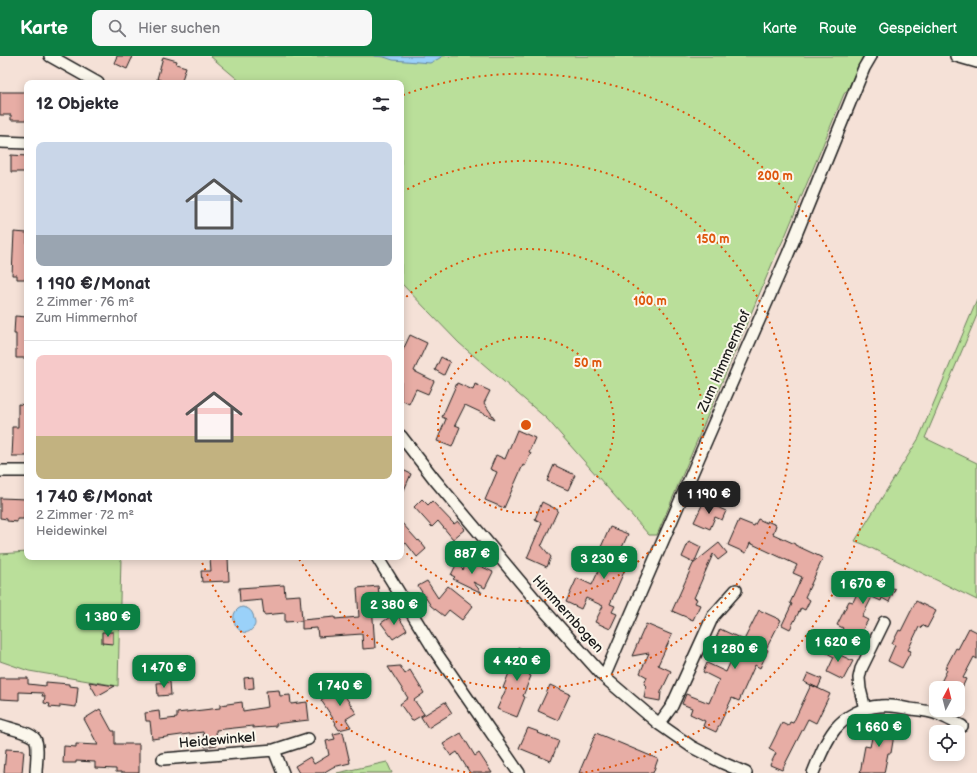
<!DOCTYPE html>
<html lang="de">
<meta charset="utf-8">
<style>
body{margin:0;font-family:"Balsamiq Sans",sans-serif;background:#f7f7f7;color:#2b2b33;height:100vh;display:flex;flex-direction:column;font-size:15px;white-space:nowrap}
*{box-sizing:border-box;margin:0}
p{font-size:13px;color:#7c7c81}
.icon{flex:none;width:22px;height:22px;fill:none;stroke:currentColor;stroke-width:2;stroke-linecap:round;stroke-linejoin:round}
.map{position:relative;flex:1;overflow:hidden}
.drawer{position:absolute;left:24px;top:24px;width:380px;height:480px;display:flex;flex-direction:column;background:#fff;border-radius:8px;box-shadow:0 2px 10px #0003}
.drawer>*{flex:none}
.needle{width:26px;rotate:7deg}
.buttons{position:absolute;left:929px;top:625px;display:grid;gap:8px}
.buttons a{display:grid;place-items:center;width:36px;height:36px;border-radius:8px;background:#fff;box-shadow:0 2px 10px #0003;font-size:20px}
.price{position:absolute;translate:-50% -34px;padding:0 9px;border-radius:8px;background:#0b8043;color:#fff;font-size:13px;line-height:26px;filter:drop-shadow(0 1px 2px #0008)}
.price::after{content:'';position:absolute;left:50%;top:24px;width:12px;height:9px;margin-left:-6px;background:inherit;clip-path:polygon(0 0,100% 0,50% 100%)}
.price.current{background:#222;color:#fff}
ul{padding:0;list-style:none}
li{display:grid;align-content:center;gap:8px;height:212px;padding:0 12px}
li+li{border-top:1px solid #e1e1e2}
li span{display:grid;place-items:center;height:124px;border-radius:8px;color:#555}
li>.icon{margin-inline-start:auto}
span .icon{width:72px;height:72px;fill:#fffc;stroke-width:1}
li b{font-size:17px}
h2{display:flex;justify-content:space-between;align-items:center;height:48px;padding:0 12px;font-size:17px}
header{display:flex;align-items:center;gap:24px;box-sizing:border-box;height:56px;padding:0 20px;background:#0b8043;color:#fff}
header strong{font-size:19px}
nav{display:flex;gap:22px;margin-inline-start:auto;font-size:14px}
.search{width:280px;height:36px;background:#f7f7f7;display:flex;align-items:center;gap:10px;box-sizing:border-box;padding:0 14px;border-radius:8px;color:#7c7c81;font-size:15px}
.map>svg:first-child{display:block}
</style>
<header>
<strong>Karte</strong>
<div class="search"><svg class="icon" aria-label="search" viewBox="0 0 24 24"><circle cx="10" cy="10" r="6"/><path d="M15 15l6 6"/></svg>Hier suchen</div>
<nav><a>Karte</a><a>Route</a><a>Gespeichert</a></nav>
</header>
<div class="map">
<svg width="977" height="717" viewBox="0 0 977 717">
<rect width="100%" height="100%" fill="#f5e1d7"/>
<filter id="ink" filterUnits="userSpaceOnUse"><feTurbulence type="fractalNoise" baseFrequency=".025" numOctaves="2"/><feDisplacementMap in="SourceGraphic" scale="8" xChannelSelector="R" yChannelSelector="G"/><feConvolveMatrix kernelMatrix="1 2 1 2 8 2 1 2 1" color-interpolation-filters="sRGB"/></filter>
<g filter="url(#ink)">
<path fill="#badf9a" stroke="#6b7e5b" d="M210,0H863L848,33L844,38L786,178L775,201L657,479H649L547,363L459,287L401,227V27H242Z
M977,244V259L925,382L977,407V544L863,488L855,485L919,382Z
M27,496V501H121L118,630L29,615L0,605V498Z
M387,706L392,717H337Z"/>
<path fill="#9ad1f9" stroke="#6889a1" d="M374,0H443L438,3L430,7L393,4L384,1Z
M242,551C249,552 253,555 254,563C255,566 256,569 253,572C241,588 223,557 242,551Z"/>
<path fill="#e7ada5" stroke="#1c1c1c" d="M117,0H133L127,13L114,7Z
M163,1L177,5L176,8L186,11L181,27H160L161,24L157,23Z
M0,36H27V64H11V59H0Z
M11,99L27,100V116H11Z
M14,176L27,177V223H17V219H12Z
M15,260L27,261V302H16V278H14Z
M410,279L427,287L414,315L434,325L428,338L416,333L409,348L401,344V298Z
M441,301L450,306L444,319L435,314Z
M457,327L473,334L475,328L490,335L484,347L495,363L465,349L455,369L460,371L452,391L437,385L446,363L442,361Z
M18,348L27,349V400H12L13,380H12V371H18Z
M517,374L535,382L529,396L531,397L525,410L523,409L504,452L485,444L497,416L490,413L496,399L505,403Z
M554,409L575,419L568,434L547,425Z
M401,413L411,418L401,441Z
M0,442L27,443V455H24V463H17V466L7,465V463L0,462Z
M422,443L428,449L432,445L454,468L458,465L465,473L453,483L438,465L432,471L414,451Z
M704,445L726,455L722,464L715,461L710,473L694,466Z
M542,446L558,454L542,489H541L551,501L547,511L527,502L542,467L535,463Z
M758,463L767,467V465L776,469L773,478L795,488V489L823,502L805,541L810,544L805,554L801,552L790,573L782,569L792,548L790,547L802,521L793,517L797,509L750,487L746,497L728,489L739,464L754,470Z
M401,466L418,485L419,484L426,493L417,501L406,487L401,491Z
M610,471L628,478L612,514L633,495L610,548L615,550L612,556L617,558L610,573L595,566L603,550L586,542L581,553L566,546L577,522L592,529L608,494L601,491Z
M689,485L701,491L694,507L682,501Z
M719,487L727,497L718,504L713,498L694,542L697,543L695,547L700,549L693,564L672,555L693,508Z
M210,501H228L229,525L202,526L201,515H211Z
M468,504L493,516L485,532L473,526L482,537L453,523L455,521L451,519L457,507L463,514Z
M866,519L895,533L889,546L882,542L881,545L872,541L862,561L868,564L858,582L842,574L843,572L837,569L849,545L853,546Z
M427,525L438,542L448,530L473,550L462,564L449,554L444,560L431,550L418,530Z
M284,529L285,540L300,539L302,564L335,561V563L359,561L357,532L378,530L380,547L372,548L375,592L363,593L362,578L318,581L317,572L302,573V565L285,566V557L264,559L262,544L240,546L239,532Z
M916,545L936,555L927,572L922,569L921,572L919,571L908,594L911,595L902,612L888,605L895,589L892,588L899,574L901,575Z
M759,554L781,564L766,593L768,594L760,612L755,609L739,645L732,642L716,676L703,670L705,665L690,658L692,652L682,648L686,638L709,647L719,624L703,616L707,607L726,616L737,591L716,582L720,573L744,584Z
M396,557L407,574L393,583L381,567Z
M646,568L672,579L658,609L671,615L661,636L660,645L644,642L646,630L644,628L647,621L640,617L649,597L632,600Z
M969,572L977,576V603L974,601L963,622L966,623L962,632H938L947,614L945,613L956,592L958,593Z
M102,576H113V588L102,587Z
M830,588L842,594L840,599L853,605L843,624L827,616L834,601L825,596Z
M518,591L537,600L529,619L531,620L523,640L525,641L517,661L497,653L506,633L503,632L511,612L509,611Z
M400,610L405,618L410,614L424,637L414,644L424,658L412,665L400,648L408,642L388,611Z
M808,617L822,623L818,632L804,626Z
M253,621L254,632L245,633L244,622Z
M0,622H28V628L46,630V626L69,628V630L78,631L76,651L60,649V652L49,651L50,648L44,647L45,640H42L43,637L19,636V644L0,643Z
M89,626L115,630L97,640Z
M170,626L171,639L158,640L157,627Z
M345,628L352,640H345L356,657L346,663L351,671L339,674L335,668L336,667L321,644Z
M550,629L570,638L558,664L538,655Z
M811,629L830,638L816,667L808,663L782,714L770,709L776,697L769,693L782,667L788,670L790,666L793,667Z
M279,634L280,640L290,639L291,648L307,646L309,664L282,667L276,668V670L253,672V670L216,674L217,689L205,691L203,676L152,683L150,665H146L145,657L159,655L160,664L177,662V657L220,652V649L242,646L243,655L268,651L266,635Z
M445,646L452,657L428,672L421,661Z
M100,653L112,675H115V688H139V717H121V716H116V713L95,712V706L76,705V707H63L64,690L76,691V688L98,689L84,663Z
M876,663L896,667L891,697H888L884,717H860L865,690L870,691Z
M528,672L539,676L538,677L559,685L551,705L519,692Z
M343,676L350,707L333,711L323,717H298H299L295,710L310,701L314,708L329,699L326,685L335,683L333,678Z
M461,677L475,700L479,697L492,717H470L457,696L451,700L443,688Z
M596,677L658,703L653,717H579Z
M6,693L24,694L22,717H4Z"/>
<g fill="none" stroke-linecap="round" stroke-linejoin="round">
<defs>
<path id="minor" d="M50,0L98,27
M956,0L977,6
M0,86L27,87
M401,380L435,424L544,554L604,621L659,668L692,691L723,707L746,717
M0,415H27
M377,501L435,595L519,717
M604,621L703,392L788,198L864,12L871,0
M865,653L860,633L859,622L861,613L884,566
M659,668L672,650L713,560L736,534
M0,669C8,672 30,676 35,683C39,689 36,709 36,717
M274,694L283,717
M163,703L274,694L308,683
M813,717C819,702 825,686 835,673C846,660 863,651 880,650C890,649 901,651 910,653C920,654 931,655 940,659C948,662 955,667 962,670"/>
</defs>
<use href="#minor" stroke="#1c1c1c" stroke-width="14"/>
<use href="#minor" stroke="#fbf7ec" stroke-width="11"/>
</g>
</g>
<g fill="none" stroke="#de560d" stroke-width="2" stroke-dasharray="2 4">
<circle cx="526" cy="369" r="88"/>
<path d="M402 245A176 176 0 1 1 402 493"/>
<path d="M402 136A264 264 0 1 1 299 503"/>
<path d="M471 717A352 352 0 0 1 201 504M403 39A352 352 0 1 1 581 717"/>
</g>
<g text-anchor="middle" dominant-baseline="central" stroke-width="4" stroke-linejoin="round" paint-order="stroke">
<g font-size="14" fill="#1c1c1c" stroke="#fbf7ec">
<text transform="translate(724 305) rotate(-66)">Zum Himmernhof</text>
<text transform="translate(568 558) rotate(48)">Himmernbogen</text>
<text transform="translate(217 684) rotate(-5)">Heidewinkel</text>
</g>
</g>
<circle cx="526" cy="369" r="6" fill="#de560d" stroke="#fbf7ec" stroke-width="2"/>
<g font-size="12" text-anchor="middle" font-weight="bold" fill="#de560d" stroke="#fbf7ec" stroke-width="4" stroke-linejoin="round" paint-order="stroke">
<text x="775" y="124">200 m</text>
<text x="713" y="187">150 m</text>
<text x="650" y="249">100 m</text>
<text x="588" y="311">50 m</text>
</g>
</svg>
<div class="buttons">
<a><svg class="needle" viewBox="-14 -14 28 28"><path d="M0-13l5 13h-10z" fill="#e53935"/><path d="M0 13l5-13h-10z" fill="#7c7c81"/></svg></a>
<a><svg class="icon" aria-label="locate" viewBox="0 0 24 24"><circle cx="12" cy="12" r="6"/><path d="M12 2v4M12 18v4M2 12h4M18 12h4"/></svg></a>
</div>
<b class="price current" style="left:709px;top:459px">1 190 €</b>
<b class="price" style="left:472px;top:519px">887 €</b>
<b class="price" style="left:604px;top:524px">3 230 €</b>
<b class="price" style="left:863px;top:549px">1 670 €</b>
<b class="price" style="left:394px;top:570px">2 380 €</b>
<b class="price" style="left:108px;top:582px">1 380 €</b>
<b class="price" style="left:838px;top:607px">1 620 €</b>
<b class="price" style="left:735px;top:614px">1 280 €</b>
<b class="price" style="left:517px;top:626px">4 420 €</b>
<b class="price" style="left:164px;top:633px">1 470 €</b>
<b class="price" style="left:340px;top:651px">1 740 €</b>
<b class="price" style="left:879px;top:692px">1 660 €</b>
<section class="drawer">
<h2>12 Objekte<svg class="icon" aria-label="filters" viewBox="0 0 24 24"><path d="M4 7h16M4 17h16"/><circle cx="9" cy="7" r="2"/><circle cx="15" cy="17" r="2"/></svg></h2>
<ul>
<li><span style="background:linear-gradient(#c9d6e8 75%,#9aa5b1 0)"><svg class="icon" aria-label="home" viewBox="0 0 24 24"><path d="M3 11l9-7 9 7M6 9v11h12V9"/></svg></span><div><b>1 190 €/Monat</b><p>2 Zimmer · 76 m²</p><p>Zum Himmernhof</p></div></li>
<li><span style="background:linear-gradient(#f6c9c9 65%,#c2b280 0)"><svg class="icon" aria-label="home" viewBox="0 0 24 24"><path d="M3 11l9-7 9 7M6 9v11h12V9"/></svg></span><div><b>1 740 €/Monat</b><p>2 Zimmer · 72 m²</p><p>Heidewinkel</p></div></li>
</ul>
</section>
</div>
